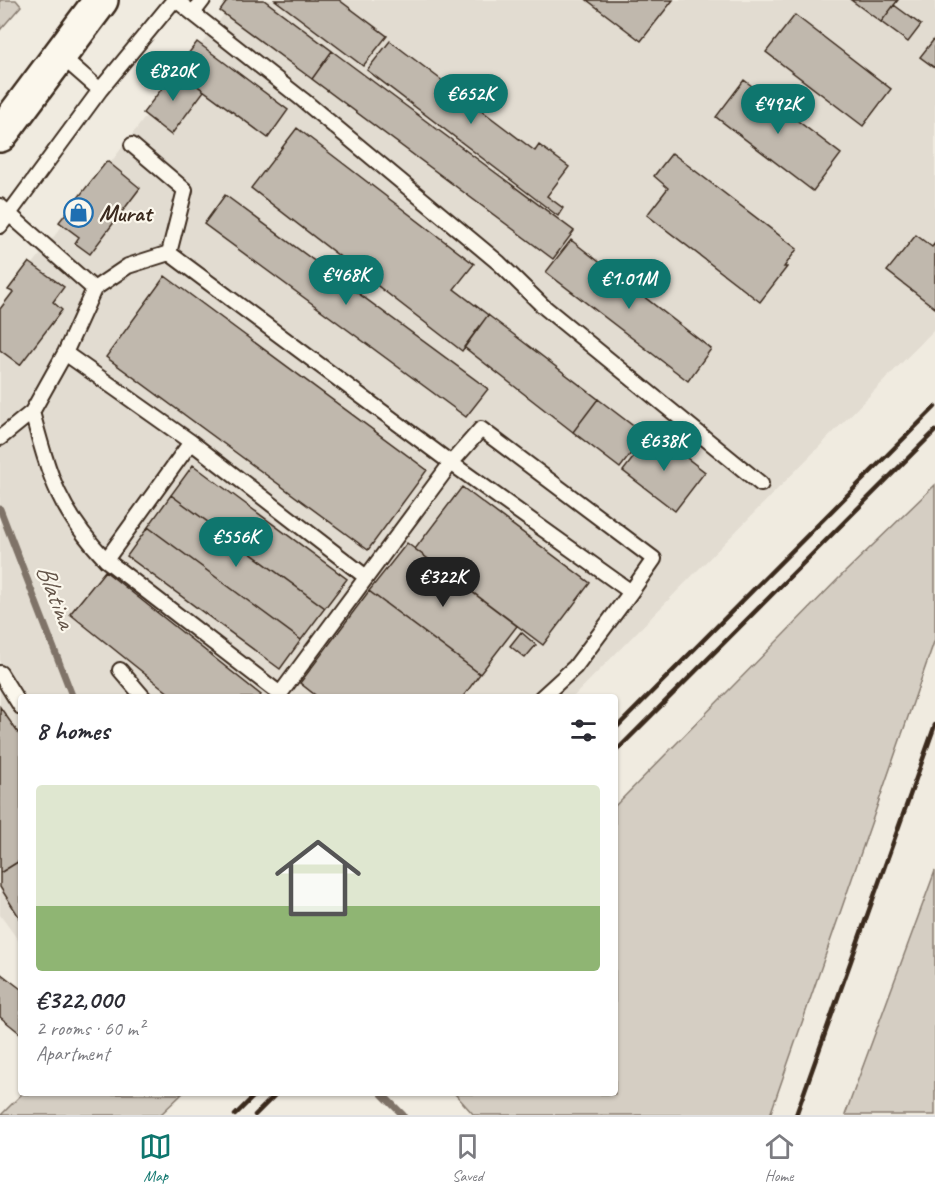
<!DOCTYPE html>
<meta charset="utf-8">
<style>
body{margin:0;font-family:Caveat,sans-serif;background:#f7f7f7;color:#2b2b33;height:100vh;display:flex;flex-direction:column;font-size:22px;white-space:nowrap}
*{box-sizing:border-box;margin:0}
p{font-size:20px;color:#7c7c81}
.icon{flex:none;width:33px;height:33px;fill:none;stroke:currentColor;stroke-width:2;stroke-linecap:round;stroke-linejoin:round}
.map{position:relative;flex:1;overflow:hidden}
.drawer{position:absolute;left:18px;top:694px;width:600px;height:402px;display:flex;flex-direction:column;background:#fff;border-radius:6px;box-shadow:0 2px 4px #0004}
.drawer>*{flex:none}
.price{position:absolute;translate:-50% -51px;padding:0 14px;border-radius:21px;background:#0f766e;color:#fff;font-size:20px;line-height:39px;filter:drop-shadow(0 2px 3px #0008)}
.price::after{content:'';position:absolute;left:50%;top:36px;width:18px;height:14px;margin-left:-9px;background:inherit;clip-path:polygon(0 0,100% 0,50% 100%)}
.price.selected{background:#222;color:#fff}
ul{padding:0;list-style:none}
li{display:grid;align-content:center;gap:12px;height:318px;padding:0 18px}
li span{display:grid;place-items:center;height:186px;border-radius:6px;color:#555}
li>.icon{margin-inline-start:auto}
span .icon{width:108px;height:108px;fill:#fffc;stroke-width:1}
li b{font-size:26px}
h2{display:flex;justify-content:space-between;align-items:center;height:72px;padding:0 18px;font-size:26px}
.tab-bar{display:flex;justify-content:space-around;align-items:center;height:84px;border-top:2px solid #e1e1e2;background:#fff;font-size:16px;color:#7c7c81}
.tab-bar a{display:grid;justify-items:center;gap:3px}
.tab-bar .selected{color:#0f766e}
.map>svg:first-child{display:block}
</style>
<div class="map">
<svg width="935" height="1115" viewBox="0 0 935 1115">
<rect width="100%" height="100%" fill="#f0ebe0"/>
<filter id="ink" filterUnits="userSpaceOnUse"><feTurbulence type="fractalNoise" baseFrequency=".0167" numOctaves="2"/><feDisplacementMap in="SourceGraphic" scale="12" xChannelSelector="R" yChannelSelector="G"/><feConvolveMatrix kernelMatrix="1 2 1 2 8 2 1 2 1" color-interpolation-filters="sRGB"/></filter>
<g filter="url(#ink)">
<path fill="#e2dcd1" d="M235,0H935V329L573,697L21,698V944L0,915V307Z"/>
<path fill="#d5cec3" stroke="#887c70" stroke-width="1.5" d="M0,0H16L21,6L0,30Z
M935,485V639L770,1115H474L455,1094H615V806L842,575Z
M935,871V1115H845Z
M22,1094H182L160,1115H1Z"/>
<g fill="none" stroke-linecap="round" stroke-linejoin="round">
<path stroke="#7f7367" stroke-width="7" d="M0,509L73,698
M382,1094L403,1115"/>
</g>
<path fill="#c0b8ad" stroke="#3b2a1e" stroke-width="1.5" d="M228,0H264L332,51L312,79L220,11Z
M275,0H339L387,36L363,66Z
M587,0H673L641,41Z
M851,0H898L881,22Z
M894,5L921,25L908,42L881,22Z
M795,15L891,89L863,126L766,52Z
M935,38V68L920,57Z
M390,41L535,151L539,145L569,167L547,196L563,208L558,216L367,70Z
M197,42L288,110L268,138L176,70Z
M332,51L574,231L553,259L312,79Z
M176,70L204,91L171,135L143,113Z
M744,80L841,154L813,191L716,117Z
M297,128L474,264L454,289L488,315L462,351L251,188Z
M672,153L797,249L784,267H787L760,302L647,215L668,188L654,176Z
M107,161L140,188L90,254L75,243L79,237L59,222Z
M225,195L488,389L466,417L204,224Z
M916,235L932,247L935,243V308L887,271Z
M571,240L711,349L688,381L546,272Z
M29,262L64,287L53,302L62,310L20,365L0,350V309L13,292L8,290Z
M165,276L427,470L368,550L106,357Z
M488,315L598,399L573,432L464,347Z
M598,399L645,435L620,468L573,432Z
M653,432L705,472L675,511L623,471Z
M193,465L347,579L325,608L171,495Z
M462,487L590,583L543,645L415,549Z
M171,495L325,608L301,640L148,527Z
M148,527L301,640L280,669L127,556Z
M407,543L517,626L480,674L369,591Z
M105,571L261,695L259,698H175L70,614Z
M369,591L480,674L462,698H319L300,683Z
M521,632L536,645L525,658L510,646Z
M0,707L21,737V860L0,873Z
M21,860V920L0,887V873Z
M0,973L21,989V1034L0,1017Z"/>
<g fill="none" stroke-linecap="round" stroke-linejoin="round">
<defs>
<path id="service" d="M176,0L303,100L499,263L543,306L761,484
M193,13L203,0
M100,90L174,0
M132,145L185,190L169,253
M0,206L94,289L128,266L169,253L451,463L631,592L575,667L541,698
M0,226L100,90L60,55
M94,289L65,353L32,412C50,478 58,509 106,560L280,694L451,463L481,429L654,559L631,592
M65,353L191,442L366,577
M0,438L32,412
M106,560L191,442
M120,670L144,698
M0,673L21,707"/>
<path id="secondary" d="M0,135L101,0"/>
</defs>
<use href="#service" stroke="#3b2a1e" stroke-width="18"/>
<use href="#secondary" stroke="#3b2a1e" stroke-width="38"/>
<use href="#service" stroke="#fbf7ec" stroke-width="14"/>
<use href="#secondary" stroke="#fbf7ec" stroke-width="33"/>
<path stroke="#3b2a1e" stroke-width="4.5" d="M615,729L935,407
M615,752L935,431
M235,1115L256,1094
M255,1115L276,1094
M796,1115L935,725"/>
</g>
</g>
<defs>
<symbol id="shop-ring" viewBox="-11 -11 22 22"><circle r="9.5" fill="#fbf7ec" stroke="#1f6fb2" stroke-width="1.5"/><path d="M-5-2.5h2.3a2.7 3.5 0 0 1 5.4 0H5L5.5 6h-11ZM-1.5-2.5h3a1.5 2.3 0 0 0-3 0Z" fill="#1f6fb2"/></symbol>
</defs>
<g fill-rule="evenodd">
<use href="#shop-ring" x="62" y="196" width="33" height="33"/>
</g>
<g text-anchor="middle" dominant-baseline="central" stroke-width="4.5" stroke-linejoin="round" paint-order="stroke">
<g font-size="24" font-weight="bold" fill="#3b2a1e" stroke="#fbf7ec" text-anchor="start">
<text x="99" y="213">Murat</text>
</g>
<g font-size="26" font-style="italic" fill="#635448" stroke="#fbf7ec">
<text transform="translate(56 596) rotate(69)">Blatina</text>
</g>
</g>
</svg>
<b class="price" style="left:173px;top:102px">€820K</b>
<b class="price" style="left:471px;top:125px">€652K</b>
<b class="price" style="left:778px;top:135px">€492K</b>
<b class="price" style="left:346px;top:306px">€468K</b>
<b class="price" style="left:629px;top:310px">€1.01M</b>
<b class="price" style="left:664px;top:472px">€638K</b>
<b class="price" style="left:236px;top:568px">€556K</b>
<b class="price selected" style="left:443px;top:608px">€322K</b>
<section class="drawer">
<h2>8 homes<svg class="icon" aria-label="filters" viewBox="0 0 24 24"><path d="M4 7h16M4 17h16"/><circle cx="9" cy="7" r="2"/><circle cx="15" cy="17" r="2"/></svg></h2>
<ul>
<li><span style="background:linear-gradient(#dfe7d0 65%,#8fb573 0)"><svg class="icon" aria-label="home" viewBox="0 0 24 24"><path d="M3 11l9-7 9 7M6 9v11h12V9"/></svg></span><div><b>€322,000</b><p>2 rooms · 60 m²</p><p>Apartment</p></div></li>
</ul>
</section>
</div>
<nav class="tab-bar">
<a class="selected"><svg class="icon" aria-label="map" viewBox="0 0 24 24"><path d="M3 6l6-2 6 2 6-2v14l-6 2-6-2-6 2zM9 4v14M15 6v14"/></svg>Map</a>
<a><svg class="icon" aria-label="saved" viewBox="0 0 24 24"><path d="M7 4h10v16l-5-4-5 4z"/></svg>Saved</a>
<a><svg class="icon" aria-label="home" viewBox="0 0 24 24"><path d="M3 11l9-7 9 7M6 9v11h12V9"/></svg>Home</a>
</nav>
